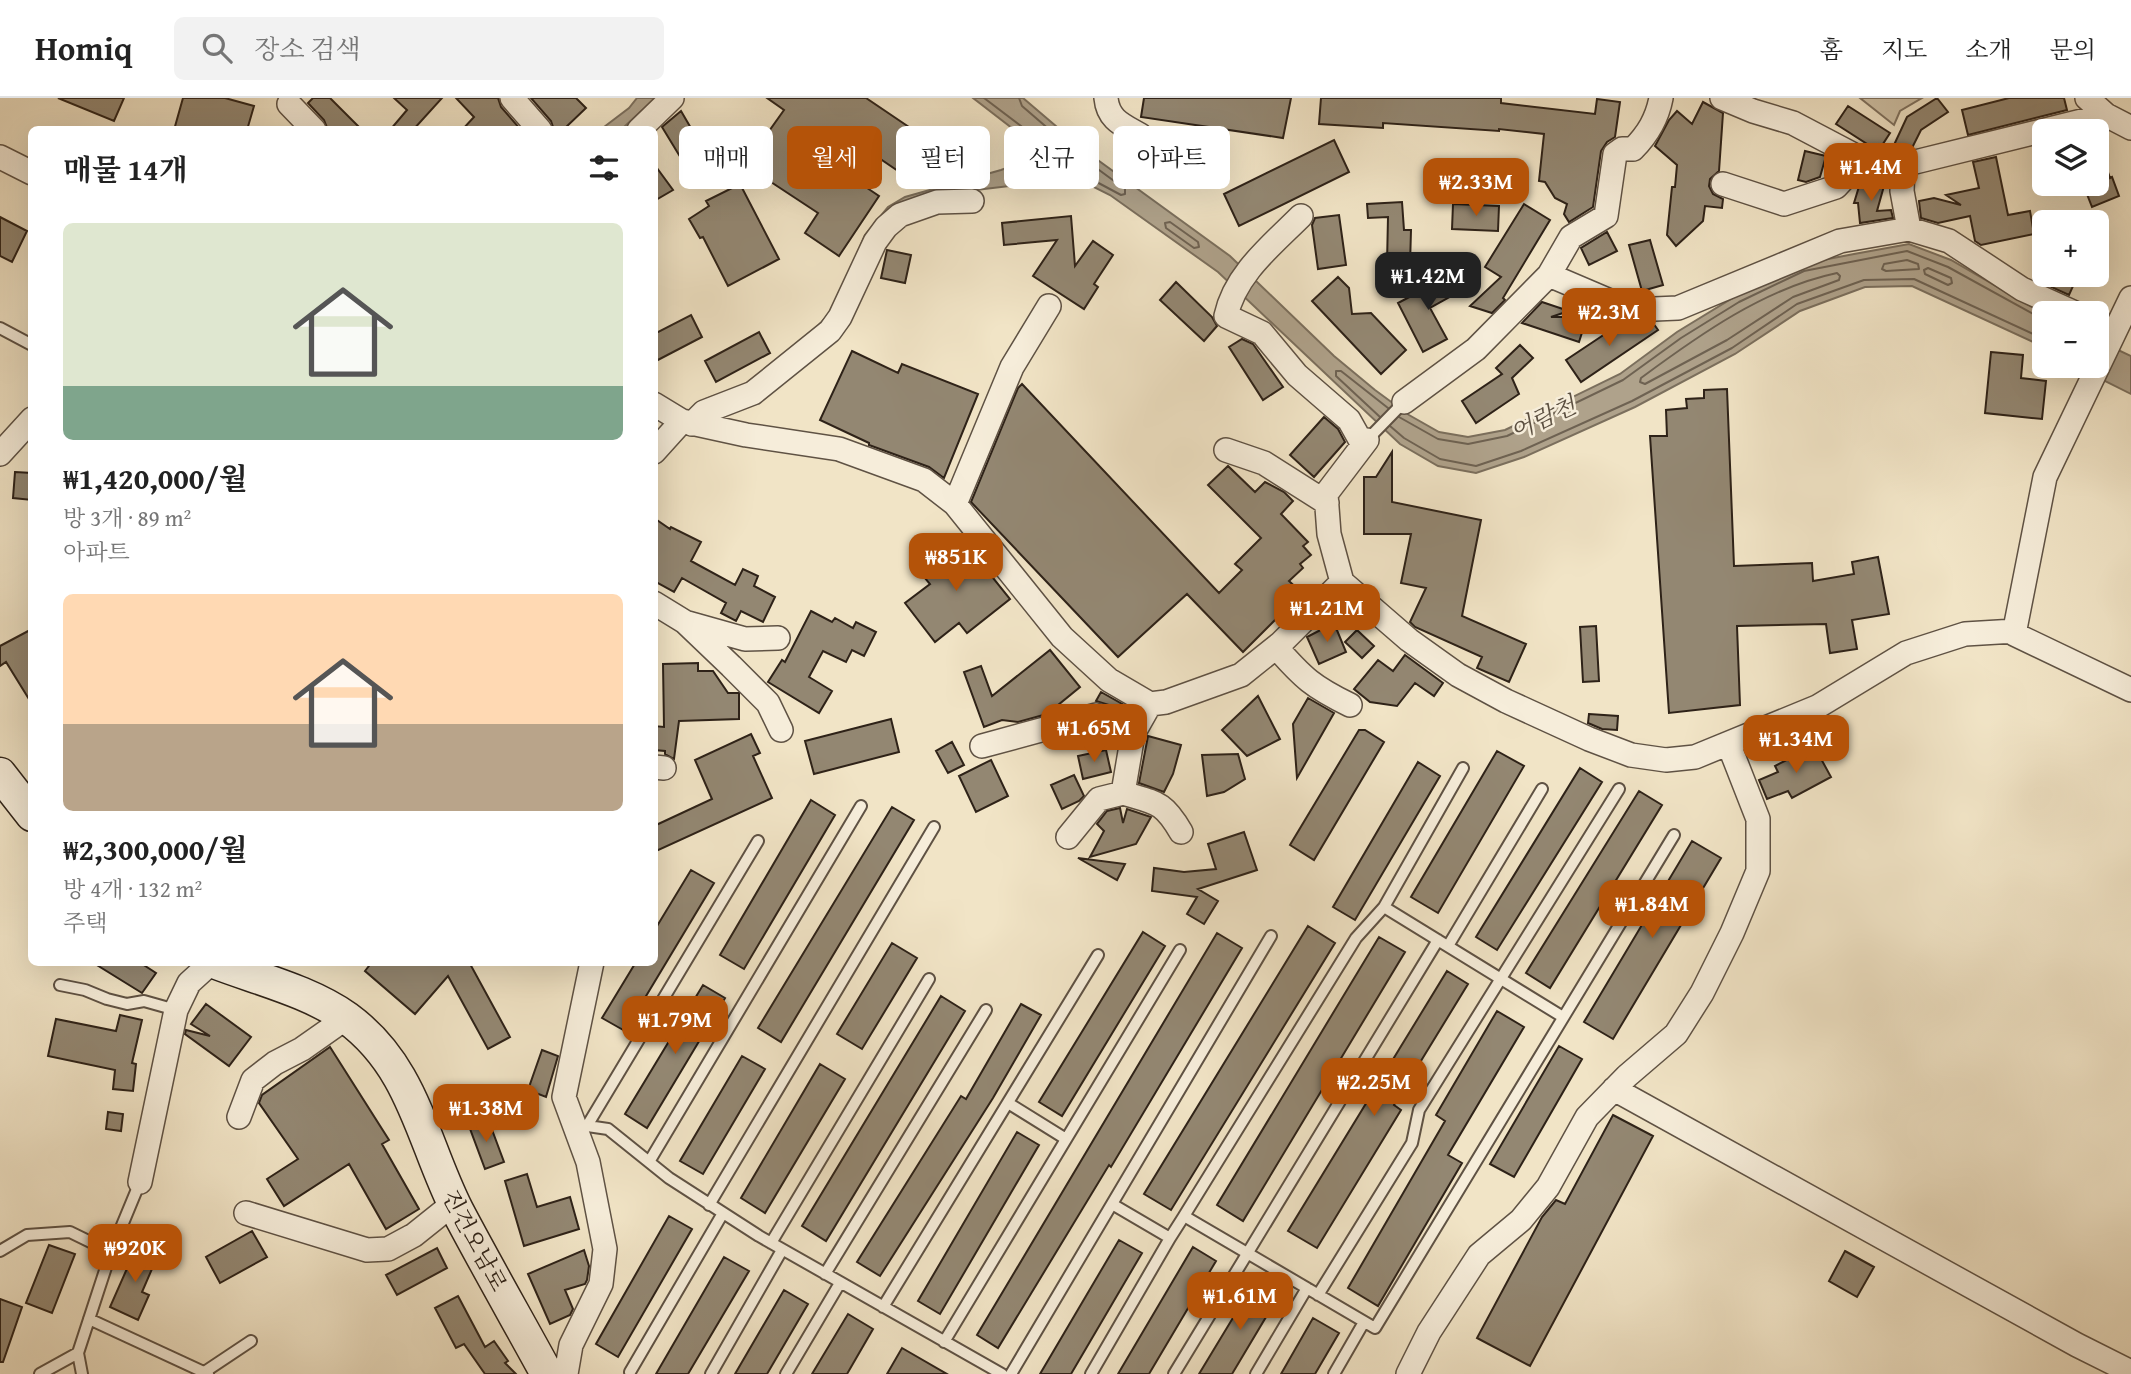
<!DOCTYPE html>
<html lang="ko">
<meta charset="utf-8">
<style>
body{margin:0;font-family:"Gentium Book Plus","Noto Serif KR",serif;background:#f2f2f2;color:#222;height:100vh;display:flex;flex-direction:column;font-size:26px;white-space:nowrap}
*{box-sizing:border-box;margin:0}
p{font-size:23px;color:#767676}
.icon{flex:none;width:38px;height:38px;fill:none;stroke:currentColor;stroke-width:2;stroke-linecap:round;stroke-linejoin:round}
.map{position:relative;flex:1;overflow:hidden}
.panel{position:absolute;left:28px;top:28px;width:630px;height:840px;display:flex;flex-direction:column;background:#fff;border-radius:10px;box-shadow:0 7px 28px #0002}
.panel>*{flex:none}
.guide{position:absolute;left:679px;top:28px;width:665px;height:63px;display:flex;gap:14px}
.controls{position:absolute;left:2032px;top:21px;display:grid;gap:14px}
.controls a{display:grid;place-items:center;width:77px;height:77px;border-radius:10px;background:#fff;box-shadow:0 7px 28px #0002;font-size:35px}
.price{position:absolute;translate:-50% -60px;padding:0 16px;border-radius:14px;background:#b45309;color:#fff;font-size:23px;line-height:46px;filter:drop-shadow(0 2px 4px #0008)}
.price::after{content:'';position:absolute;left:50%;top:42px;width:21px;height:16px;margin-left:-10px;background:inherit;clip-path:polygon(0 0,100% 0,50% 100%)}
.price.current{background:#222;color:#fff}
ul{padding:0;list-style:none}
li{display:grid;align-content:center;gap:14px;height:371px;padding:0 35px}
li span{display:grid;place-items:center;height:217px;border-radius:10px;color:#555}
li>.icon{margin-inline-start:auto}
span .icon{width:126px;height:126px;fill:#fffc;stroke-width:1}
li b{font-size:30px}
h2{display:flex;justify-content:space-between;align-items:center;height:84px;padding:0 35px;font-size:30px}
.chip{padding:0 24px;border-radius:10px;background:#fff;box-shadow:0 7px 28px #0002;font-size:24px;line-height:63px}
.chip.current{background:#b45309;color:#fff}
header{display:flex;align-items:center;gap:42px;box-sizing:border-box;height:98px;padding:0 35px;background:#fff;border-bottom:2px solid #e0e0e0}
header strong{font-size:33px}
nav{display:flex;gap:38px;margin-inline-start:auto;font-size:24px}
.search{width:490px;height:63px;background:#f2f2f2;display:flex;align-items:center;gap:18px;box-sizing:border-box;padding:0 24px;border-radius:10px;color:#767676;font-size:26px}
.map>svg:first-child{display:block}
</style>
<header>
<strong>Homiq</strong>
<div class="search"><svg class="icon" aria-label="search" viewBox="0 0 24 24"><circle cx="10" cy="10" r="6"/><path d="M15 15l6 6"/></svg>장소 검색</div>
<nav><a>홈</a><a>지도</a><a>소개</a><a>문의</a></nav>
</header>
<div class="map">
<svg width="2131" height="1276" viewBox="0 0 2131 1276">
<rect width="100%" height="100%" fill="#f1e4c6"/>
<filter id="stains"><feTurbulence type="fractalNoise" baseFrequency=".00286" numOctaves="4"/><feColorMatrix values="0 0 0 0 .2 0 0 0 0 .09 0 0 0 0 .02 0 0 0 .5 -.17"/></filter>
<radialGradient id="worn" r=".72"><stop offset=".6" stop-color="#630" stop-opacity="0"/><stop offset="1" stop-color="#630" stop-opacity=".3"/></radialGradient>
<path fill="#d0c3a8" stroke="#7f7260" stroke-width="2" d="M1860,0H1922L1900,13L1894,27Z"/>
<path fill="#afa28b" stroke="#7b6f5d" stroke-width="2" d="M637,0H655L622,31L600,32L629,10Z
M973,0H1023L1084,52L1230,158L1334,258L1375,292L1409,317L1439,334L1468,339L1505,332L1620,276L1677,234L1736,198L1802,166L1854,156L1909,146L1951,162L2044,216V249L1912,188L1865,189L1800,213L1735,256L1635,309L1524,359L1476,375L1438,368L1400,346L1218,174L1110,97L1076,80L959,94L908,106L837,213L765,283L695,308L706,301L746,286L817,229L828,217L840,196L865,137L888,109L905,99L1001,72L1050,54L1021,37Z
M2097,242L2131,258V296L2075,268H2096Z"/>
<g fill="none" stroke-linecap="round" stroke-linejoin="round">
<path stroke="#6e6252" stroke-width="2" d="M984,0L1025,31L1054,50L1055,55L1053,60L1025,72V78L1078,74L1121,97L1125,96V91L1080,58L1022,8L1019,0
M1170,124L1198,144L1199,149L1194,150L1166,130L1165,125Z
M1907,162L1918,166L1919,171L1886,173L1882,171L1884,166Z
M1928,170L1951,180L1952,185L1948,187L1925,176L1924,172Z
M1837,175L1840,178L1839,182L1793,199L1727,242L1645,286L1640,284L1641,280C1699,237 1765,190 1837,175Z
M1380,319L1336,278V273H1341L1388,310
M1399,319L1438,341L1468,346L1507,338L1623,282L1681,240L1739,204L1804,173L1907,153L1948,169L2044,222
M1390,328L1404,340L1440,361L1476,368L1521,353L1632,303L1732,250L1797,206L1864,182L1914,181L2044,241"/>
</g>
<path fill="#938772" stroke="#2e2218" stroke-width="2" d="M58,0H124L114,23Z
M183,0H225L254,8L247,32H174Z
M313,0H330L362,32H328L324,22L308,5Z
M394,0H442L413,32H390L407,12Z
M456,0H498L501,9L521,32H462L474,19Z
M531,0H576L586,10L563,32H554L551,23Z
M767,0H866L974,73L920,88L848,39L830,65L879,98L839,158L805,135L818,115L745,67L784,12Z
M1144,0H1291L1283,40L1141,19Z
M1321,0H1501V5L1595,16L1597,1L1620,4L1615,39L1607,44L1601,53L1593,109L1569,124L1564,116L1567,106L1555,100L1545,84L1539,83L1544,36L1499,31V33L1383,25V30L1319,26Z
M1937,0L1948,14L1921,32L1912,50L1901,53L1893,49L1907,19Z
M2009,0H2064L2067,12L1968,37L1962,12Z
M1703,4L1723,15L1719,73L1710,81L1709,88L1713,96L1723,101L1722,110L1705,108L1703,123L1676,148L1667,137L1672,89H1675L1677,67L1655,48L1669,22L1677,13L1692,26Z
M1848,8L1890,35L1879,52L1875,51L1836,26Z
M681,13L713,68L693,80L662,29Z
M1334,42L1349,74L1239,128L1224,96Z
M2096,48H2099L2110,80L2112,79L2119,98L2092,109L2083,86H2096Z
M1805,53L1826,58L1820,79L1806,84L1798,82Z
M1996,59L2008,117L2030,113L2034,136L1981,147L1975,143L1970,118L1938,125L1921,120L1919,103L1934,100L1961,107L1946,97L1979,90L1973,64Z
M654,66L673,92L654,103Z
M1861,82L1884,88L1877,113L1891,112L1893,120L1860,125L1858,105H1854Z
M740,86L779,161L728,188L703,139L700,140L689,121L709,108L706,103Z
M1402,104L1404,132H1411L1410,167L1387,166L1388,119L1368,120L1367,106Z
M1453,106L1499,108L1498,133L1452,131Z
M1524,106L1550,122L1503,200L1505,202L1492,215L1470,208L1501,179L1485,169Z
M1339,117L1346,167L1318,171L1312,127L1315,120Z
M1071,118L1075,168L1093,143L1113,157L1094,186L1098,189L1084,211L1033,178L1057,142L1004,147L1002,125Z
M0,119L27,133L12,164L0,158Z
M1607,134L1617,153L1589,167L1581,150Z
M1650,142L1663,187L1642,193L1629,147Z
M887,152L911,157L905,185L881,180Z
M1453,176L1462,192L1430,210L1447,241L1423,254L1398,205Z
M2051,177H2078L2069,197L2047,187Z
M1338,179L1349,190L1352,216L1371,215L1406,252L1381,276L1312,203Z
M1176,184L1212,219L1217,228L1204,243L1160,202Z
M1542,204L1569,213L1551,219H1587L1579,244L1522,225Z
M691,217L702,239L654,264V236Z
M1623,224L1632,226L1653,225L1658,232L1581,284L1566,262Z
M759,234L770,255L716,284L705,263Z
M1242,241L1253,246L1283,289L1263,302L1229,249Z
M1520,247L1533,260L1512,280L1519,296L1476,325L1462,303L1502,276L1496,270Z
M852,253L898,275L902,266L978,296L944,380L929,369L869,347V345L820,322Z
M1991,254L2023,257L2021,280L2046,283L2042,321L1985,315Z
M1022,286L1219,495L1242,472L1235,466L1261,440L1208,387L1228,368L1255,394L1265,384L1284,394L1293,403L1281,416L1308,444L1303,448L1311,457L1300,466L1303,470L1289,483L1302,495L1243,554L1187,496L1118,559L971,404L1018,290Z
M1727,291L1734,468L1812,465L1813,483L1854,476L1852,464L1878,459L1889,516L1852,522L1857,551L1830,555L1826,526L1737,528L1740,607L1669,615L1650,338H1667L1666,312L1687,310L1686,301L1704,300V292Z
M1324,319L1338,331L1345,344L1314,379L1290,357Z
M1392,354V404L1481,422L1462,518L1526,546L1509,584L1477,570L1482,559L1415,529L1410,524L1426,490L1401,485L1411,436H1364V379H1376Z
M15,374L32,375V402L13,400Z
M654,420L670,431L671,429L701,444L691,463L735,487L743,471L758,478L754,488L775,499L763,524L741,513L736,523L721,515L726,505L682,480L674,494L654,483Z
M961,440L1010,501L967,535L959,525L935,544L905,505L930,486L919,473Z
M811,513L832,524L835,520L853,530L856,524L876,534L864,558L852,552L846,564L823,553L809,579L832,593L819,615L768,584L782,562L785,564Z
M1334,525L1346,554L1319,566L1307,539Z
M1596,528L1599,583L1583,584L1580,529Z
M32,531V606L6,564L0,568V548Z
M1357,532L1374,548L1362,560L1345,544Z
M1050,552L1080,589L1047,616L1018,624L1002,622L984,629L964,574L981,568L992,598Z
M1405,557L1443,585L1434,598L1415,585L1397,608L1370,604L1354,591L1378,562L1393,573Z
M698,565V573H713L728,595H739V621L679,623L674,661L665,656V653L654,652V628L664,629L663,566Z
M1101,594L1131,611L1128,617L1115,609L1096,603Z
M1258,598L1280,641L1247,658L1222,632Z
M1308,600L1334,615L1297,680L1293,626Z
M1589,616L1618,618L1617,632L1602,631L1588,625Z
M891,621L899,654L814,676L805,643Z
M1359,632H1365L1384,644L1314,762L1290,747Z
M751,636L760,655L753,658L772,700L654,754V728L712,701L695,662Z
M1148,638L1181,647L1173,676L1164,694L1139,685Z
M952,644L964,667L948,675L936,653Z
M1814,648L1831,679L1792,700L1788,693L1767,701L1759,682L1778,674L1775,668Z
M1106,652L1111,674L1083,681L1078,658Z
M1497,653L1524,668L1438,815L1411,799Z
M1238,656L1245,681L1224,694L1207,698L1202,657Z
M991,662L1008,698L976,714L959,678Z
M1418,664L1440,678L1355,822L1333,809Z
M1580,670L1602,684L1497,852L1476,839Z
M1074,677L1084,698L1079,703L1062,711L1051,687Z
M1639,693L1662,707L1550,890L1526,875Z
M811,702L835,717L744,871L720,857Z
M892,709L914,722L781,944L758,930Z
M1120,710L1123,725L1127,711L1151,719L1136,746L1090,759L1104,733L1097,726L1107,713Z
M1244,734L1257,772L1198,791L1218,803L1204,826L1187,816L1197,799L1152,793L1154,770L1184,774L1216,771L1208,746Z
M1692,743L1721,760L1613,941L1584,924Z
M1078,760L1125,766L1117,782Z
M691,772L714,785L625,933L602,920L636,864H654V833Z
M1308,828L1335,845L1171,1112L1144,1096Z
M1143,834L1165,848L1062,1018L1039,1004Z
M1217,835L1242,850L1111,1069L1109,1067L998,1250L977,1237Z
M1379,839L1405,854L1243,1123L1217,1107Z
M892,845L917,860L862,951L837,936Z
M92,864H139L156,875L142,895Z
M372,864H469L510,939L488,951L448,878L415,916L365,873Z
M1447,873L1468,886L1394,1007L1401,1012L1317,1150L1288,1133Z
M703,887L725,900L647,1030L625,1016Z
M941,898L965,913L826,1143L802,1128Z
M206,906L251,939L229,968L185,936L186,932L210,938L191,926Z
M1021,906L1041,917L993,1000L880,1178L857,1164L961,998L966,1001Z
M1497,913L1524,929L1448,1057L1462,1065L1378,1208L1348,1190L1445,1023L1436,1017Z
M120,917L142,922L132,965L136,966L133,993L113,991L115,972L48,958L56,921L116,933Z
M1559,948L1582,961L1514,1079L1490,1066Z
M330,949L389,1042L382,1046L419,1111L386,1131L349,1066L284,1108L267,1081L298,1061L259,1005L262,997Z
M542,952L558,958L546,999L528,992Z
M742,958L765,971L703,1076L680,1063Z
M820,966L845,981L765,1115L741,1100Z
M108,1014L123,1016L121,1033L106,1031Z
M1613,1017L1653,1038L1530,1268L1477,1240L1542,1119L1556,1102L1565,1106Z
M488,1021L504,1064L485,1071L469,1028Z
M1017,1034L1039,1047L940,1216L918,1203Z
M527,1076L537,1109L570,1099L579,1131L524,1148L505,1083Z
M669,1118L692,1131L618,1259L596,1246Z
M252,1133L267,1159L220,1185L206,1159Z
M1119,1142L1142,1155L1071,1276H1040Z
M49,1147L75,1156L52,1215L26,1205Z
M137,1148L158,1157L142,1194L149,1197L138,1222L110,1209Z
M1193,1149L1216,1163L1149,1276H1118Z
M437,1150L447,1170L397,1197L386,1177Z
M584,1152L589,1168L587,1182L585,1186L565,1192L573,1211L570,1217L550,1226L528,1176Z
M1845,1153L1874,1169L1857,1199L1829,1183Z
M724,1159L749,1173L688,1276H656Z
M1254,1185L1278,1199L1232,1276H1199Z
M784,1192L808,1206L767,1276H735Z
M458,1198L485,1249L494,1243L508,1263L505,1265L516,1276H485L464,1246L456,1250L435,1210Z
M0,1201L22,1209L3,1264H0Z
M848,1216L873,1231L847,1276H812Z
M1313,1220L1339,1235L1315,1276H1281Z
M902,1250L947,1276H887Z"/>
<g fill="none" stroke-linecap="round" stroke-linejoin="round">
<defs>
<path id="service" d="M0,230L32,247
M1367,342L1404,304
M1384,809L1563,919
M1448,848L1542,691
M60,887L85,892L107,901L127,906L144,903L176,912
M1008,1005L1066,1041
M574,1026L608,1031L669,1080L759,1138L1002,1276
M587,1028L758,743
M649,1064L861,708
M1112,1106L1170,1140L1184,1118L1375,1230L1674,737
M709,1107L934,729
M1184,1118L1356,840L1384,809L1463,670
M771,1145L929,881
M0,1153L27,1137L70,1134L111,1154
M825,1176L986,912
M1318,1197L1412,1045L1419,1012L1619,691
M883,1209L1098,857
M89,1221L208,1276
M944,1244L1180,852
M206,1273L251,1243
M630,1274L723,1115
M40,1276L78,1255
M82,1276L78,1255L111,1154L140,1084
M711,1276L782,1152
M786,1276L840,1185
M1011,1276L1271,838
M1091,1276L1170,1140
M1174,1276L1438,842
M1256,1276L1307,1190
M1334,1276L1364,1224"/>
<path id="minor" d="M512,0L540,32
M1106,0C1108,22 1123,27 1140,37
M1722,0L1753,13L1793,25L1869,65L1903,67L2106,17
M2087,0L2106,17L2131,30
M289,6L314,32
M639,32L672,0
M0,59L32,75
M1903,67L1902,93L1909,131
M1723,86L1784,106L1836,89L1862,61
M1301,118C1272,147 1235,176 1226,218L1262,235L1297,277L1349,322L1363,347
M1549,177L1631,212L1678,210L1840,143L1909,131L1949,143L2022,191L2075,215
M2131,200L2045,379L2014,536L2131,592
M1404,304L1476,251L1549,177L1571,139L1606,118L1615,56L1622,51H1633C1648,36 1657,21 1661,0
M654,306L682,323L746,337L839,351L924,382L955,406L1062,539L1109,582L1150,606L1166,604L1241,577L1281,545L1342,484
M692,326L704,314L753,295L830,233L840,219L875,144L886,129L900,117L937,104L972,103
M1367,342L1326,396L1329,436L1342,484L1409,542L1458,577L1506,603L1589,641L1631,657L1666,662L1695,659L1817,609L1906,555L1965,536L2015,533
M1226,352L1264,365L1327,405
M654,354L682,323
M0,356L32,321
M955,406L1012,269L1049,208
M654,505L685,524L731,568L768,605L781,632
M688,525L745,541L778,540
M1276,549C1303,580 1313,589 1350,607
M982,648L1096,617L1110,622L1133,636
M654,669L664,670
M1123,695C1156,705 1163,703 1181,734
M1068,739L1099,701L1123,695L1133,636L1150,606
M1614,991L2077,1247L2131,1274
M239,1019L253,982L275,965L302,951L346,920
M140,1084L176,912L189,885L212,864
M246,1115L367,1152L388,1151L414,1137L454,1105
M566,1276L571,1247L601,1186L605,1151L588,1064L564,999L592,864
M1408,1276L1429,1234L1479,1157L1521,1122L1548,1089L1587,1019L1627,978L1676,936L1702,895L1732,835L1758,773V721L1729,647"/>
<path id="secondary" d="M0,676L32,717
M214,864C258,881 309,893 347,920C414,969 422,1043 457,1112C486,1167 517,1221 547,1276"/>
</defs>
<use href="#service" stroke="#5f5244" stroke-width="14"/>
<use href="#minor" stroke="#5f5244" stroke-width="26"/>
<use href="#secondary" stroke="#2e2218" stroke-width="35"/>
<use href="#service" stroke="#f6edda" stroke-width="10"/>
<use href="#minor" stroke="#f6edda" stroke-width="23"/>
<use href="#secondary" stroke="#f6edda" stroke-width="32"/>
</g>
<g text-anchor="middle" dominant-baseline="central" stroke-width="5" stroke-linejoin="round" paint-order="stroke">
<g font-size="23" fill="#2e2218" stroke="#f6edda">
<text transform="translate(475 1142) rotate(62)">진건오남로</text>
</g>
<g font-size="24" font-style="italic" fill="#5b4f40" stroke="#f6edda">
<text transform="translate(1543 320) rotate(-25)">어람천</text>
</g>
</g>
<rect width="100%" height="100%" filter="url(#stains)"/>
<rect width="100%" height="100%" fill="url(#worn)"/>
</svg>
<div class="controls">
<a><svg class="icon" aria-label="layers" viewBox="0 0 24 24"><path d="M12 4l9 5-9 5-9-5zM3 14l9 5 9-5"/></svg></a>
<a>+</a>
<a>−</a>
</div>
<b class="price" style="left:1871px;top:105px">₩1.4M</b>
<b class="price" style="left:1476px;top:120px">₩2.33M</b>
<b class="price current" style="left:1428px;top:214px">₩1.42M</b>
<b class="price" style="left:1609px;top:250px">₩2.3M</b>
<b class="price" style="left:956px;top:495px">₩851K</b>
<b class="price" style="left:1327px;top:546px">₩1.21M</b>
<b class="price" style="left:1094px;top:666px">₩1.65M</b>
<b class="price" style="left:1796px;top:677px">₩1.34M</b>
<b class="price" style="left:1652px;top:842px">₩1.84M</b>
<b class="price" style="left:675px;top:958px">₩1.79M</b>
<b class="price" style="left:1374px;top:1020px">₩2.25M</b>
<b class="price" style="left:486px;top:1046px">₩1.38M</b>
<b class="price" style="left:135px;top:1186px">₩920K</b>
<b class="price" style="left:1240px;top:1234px">₩1.61M</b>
<div class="guide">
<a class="chip">매매</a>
<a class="chip current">월세</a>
<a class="chip">필터</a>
<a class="chip">신규</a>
<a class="chip">아파트</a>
</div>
<section class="panel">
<h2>매물 14개<svg class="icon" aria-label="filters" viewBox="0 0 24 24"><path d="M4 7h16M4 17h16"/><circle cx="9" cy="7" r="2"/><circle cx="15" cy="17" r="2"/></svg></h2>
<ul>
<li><span style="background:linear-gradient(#dfe7d0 75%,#7fa58c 0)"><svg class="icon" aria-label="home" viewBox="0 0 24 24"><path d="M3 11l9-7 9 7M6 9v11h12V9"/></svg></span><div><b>₩1,420,000/월</b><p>방 3개 · 89 m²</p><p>아파트</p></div></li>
<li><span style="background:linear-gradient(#ffd9b3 60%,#b9a48a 0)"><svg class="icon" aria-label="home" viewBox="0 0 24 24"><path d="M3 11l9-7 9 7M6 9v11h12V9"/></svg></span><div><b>₩2,300,000/월</b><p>방 4개 · 132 m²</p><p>주택</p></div></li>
</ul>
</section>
</div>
